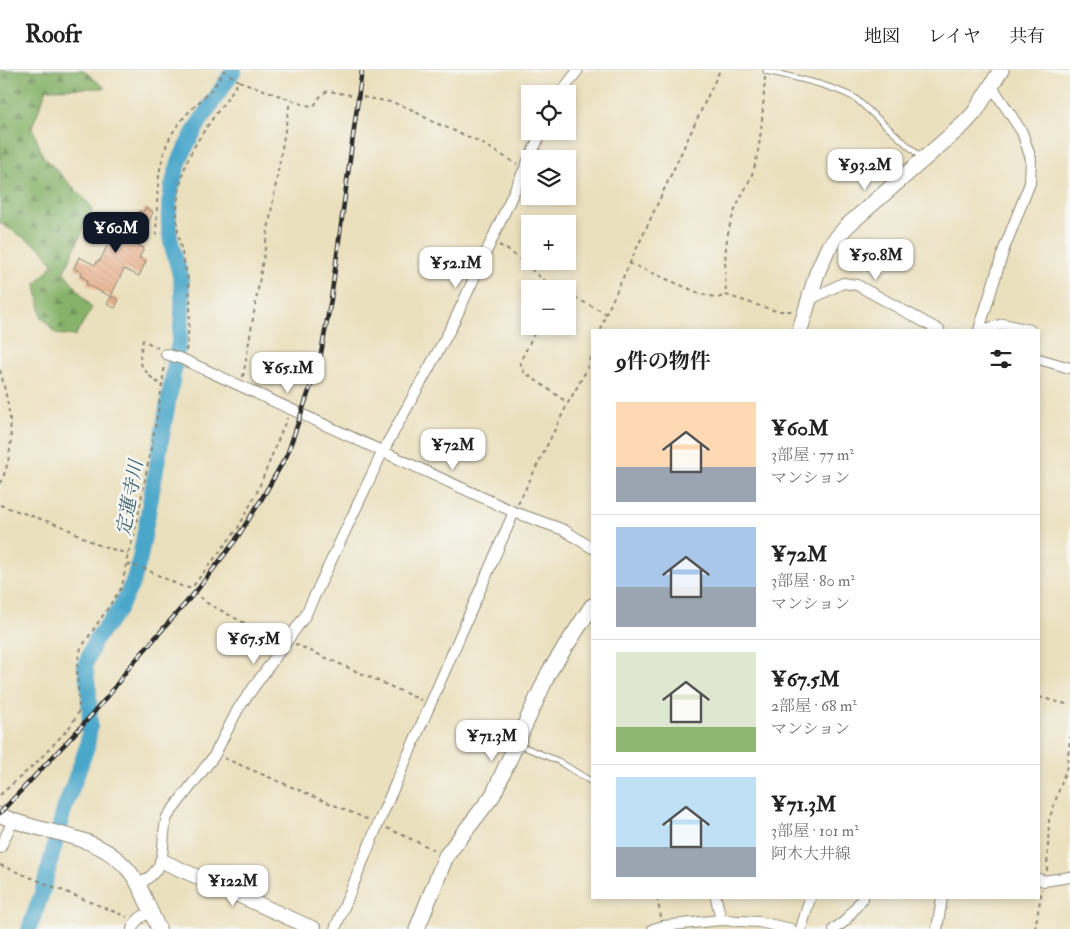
<!DOCTYPE html>
<html lang="ja">
<meta charset="utf-8">
<style>
body{margin:0;font-family:"IM FELL Double Pica","Noto Serif JP",serif;background:#f6f6f6;color:#222;height:100vh;display:flex;flex-direction:column;font-size:19px;white-space:nowrap}
*{box-sizing:border-box;margin:0}
p{font-size:16px;color:#767676}
.icon{flex:none;width:28px;height:28px;fill:none;stroke:currentColor;stroke-width:2;stroke-linecap:round;stroke-linejoin:round}
.map{position:relative;flex:1;overflow:hidden}
.panel{position:absolute;left:591px;top:259px;width:449px;height:570px;display:flex;flex-direction:column;background:#fff;border-radius:0px;box-shadow:0 2px 8px #0003}
.panel>*{flex:none}
.fabs{position:absolute;left:521px;top:15px;display:grid;gap:10px}
.fabs a{display:grid;place-items:center;width:55px;height:55px;border-radius:0px;background:#fff;box-shadow:0 2px 8px #0003;font-size:25px}
.price{position:absolute;translate:-50% -42px;padding:0 11px;border-radius:10px;background:#fff;color:#222;font-size:16px;line-height:32px;filter:drop-shadow(0 1px 2px #0008)}
.price::after{content:'';position:absolute;left:50%;top:30px;width:15px;height:11px;margin-left:-8px;background:inherit;clip-path:polygon(0 0,100% 0,50% 100%)}
.price.active{background:#111827;color:#fff}
ul{padding:0;list-style:none}
li{display:flex;align-items:center;gap:15px;height:125px;padding:0 25px}
li+li{border-top:1px solid #e0e0e0}
li span{display:grid;place-items:center;flex:none;width:140px;height:100px;border-radius:0px;color:#555}
li>.icon{margin-inline-start:auto}
span .icon{width:60px;height:60px;fill:#fffc;stroke-width:1}
li b{font-size:21px}
h2{display:flex;justify-content:space-between;align-items:center;height:60px;padding:0 25px;font-size:21px}
header{display:flex;align-items:center;gap:30px;box-sizing:border-box;height:70px;padding:0 25px;background:#fff;border-bottom:1px solid #e0e0e0}
header strong{font-size:24px}
nav{display:flex;gap:28px;margin-inline-start:auto;font-size:18px}
.map>svg:first-child{display:block}
</style>
<header>
<strong>Roofr</strong>
<nav><a>地図</a><a>レイヤ</a><a>共有</a></nav>
</header>
<div class="map">
<svg width="1070" height="859" viewBox="0 0 1070 859">
<defs>
<pattern id="forest-firs" width="22" height="20" patternUnits="userSpaceOnUse" patternTransform="scale(1.25)"><rect width="22" height="20" fill="#86b269"/><path d="M5 1l3.5 6h-7zM16 11l3.5 6h-7z" fill="#6e9157"/></pattern>
<pattern id="building-back-hatch" width="6" height="6" patternUnits="userSpaceOnUse" patternTransform="scale(1.25)"><rect width="6" height="6" fill="#ebb18c"/><path d="M-1 5l2 2M0 0l6 6M5-1l2 2" fill="none" stroke="#ca9879"/></pattern>
</defs>
<rect width="100%" height="100%" fill="#f6f6f2"/>
<filter id="ink" filterUnits="userSpaceOnUse"><feTurbulence type="fractalNoise" baseFrequency=".02" numOctaves="2"/><feDisplacementMap in="SourceGraphic" scale="10" xChannelSelector="R" yChannelSelector="G"/><feConvolveMatrix kernelMatrix="1 2 1 2 8 2 1 2 1" color-interpolation-filters="sRGB"/></filter>
<filter id="wash" filterUnits="userSpaceOnUse"><feTurbulence type="fractalNoise" baseFrequency=".0096" numOctaves="4" result="noise"/><feDisplacementMap in="SourceGraphic" scale="20" xChannelSelector="R" yChannelSelector="G"/><feGaussianBlur stdDeviation="1.12" result="paint"/><feColorMatrix in="noise" values="0 0 0 0 0 0 0 0 0 0 0 0 0 0 0 0 0 1.4 0 .05"/><feComposite in="paint" operator="in"/></filter>
<g filter="url(#wash)">
<rect width="100%" height="100%" fill="#ebe0bd"/>
<path fill="url(#forest-firs)" stroke="#586e4a" d="M0,0H83L105,18L47,19L32,57L43,86L93,138L64,202L92,238L75,266L56,264L41,246L36,214L53,194L42,179L0,153Z"/>
<g fill="none" stroke-linecap="round" stroke-linejoin="round">
<path stroke="#4ca7ca" stroke-width="16" d="M29,859L42,823L64,740L87,677L90,656L89,623L85,596L95,570L118,541L133,512L140,488L179,272C182,252 184,231 181,211C179,196 172,181 170,166C161,99 199,53 234,0"/>
</g>
<g id="blocks">
<path fill="url(#building-back-hatch)" d="M145,138L153,142L148,154L146,153L135,174L144,178L139,188L146,191L139,206L124,199L111,226L119,230L115,238L107,234L111,227L86,214L88,210L80,206L82,202L74,198L79,187L95,195L98,190L100,191L108,174L97,168L109,145L127,153L130,149L134,151L139,141L143,142Z"/>
</g>
</g>
<g filter="url(#ink)">
<use href="#blocks" fill-opacity="0" stroke="#8b8674" stroke-width="1"/>
<g fill="none" stroke-linecap="round" stroke-linejoin="round">
<defs>
<path id="service" d="M766,1C796,8 828,14 855,28L923,89
M517,674L558,691L592,712"/>
<path id="minor" d="M560,24L578,0
M809,230L843,213L857,215L939,260
M979,260L1004,179L1030,113L1031,89L1022,62L991,15
M982,260L1003,254L1030,260
M166,284L182,289L514,442L564,460L592,478
M1039,289L1070,298
M0,778L13,751
M1039,809L1044,811L1070,807
M138,815C173,795 158,778 167,747L214,686L238,639L305,546L382,383L452,256L542,61
M716,828L721,850
M132,859C135,850 142,846 150,842
M335,859L378,754L514,442
M653,859L663,856L721,850L759,852L791,859
M801,859L810,828
M834,859L844,852L863,828
M937,859L942,828"/>
<path id="tertiary" d="M0,745C39,764 92,762 124,795C141,812 148,838 159,859
M162,791L314,859"/>
<path id="secondary" d="M800,260L817,203L828,178L847,156L965,53L975,42L1001,0
M417,859L446,786L493,725L549,602L592,536"/>
</defs>
<use href="#service" stroke="#8b8674" stroke-width="7"/>
<use href="#minor" stroke="#8b8674" stroke-width="12"/>
<use href="#tertiary" stroke="#8b8674" stroke-width="16"/>
<use href="#secondary" stroke="#8b8674" stroke-width="17"/>
<path stroke="#8b8674" stroke-width="2" stroke-dasharray="4 4" stroke-linecap="butt" d="M223,0L239,11
M765,7C763,36 762,67 755,95C751,111 742,123 736,138C723,168 725,193 726,225L776,241H794
M156,165C158,127 154,82 181,51C194,34 214,22 223,2
M499,175C521,186 536,208 558,219
M629,193L699,223L718,228L726,225
M568,224L605,243
M538,256L520,292L524,302L568,333
M601,260L606,244L720,0
M158,278L143,270C139,290 137,293 152,308C156,311 157,313 163,314
M186,281C188,263 191,245 190,228C189,207 182,187 179,167C174,143 178,115 187,92C197,66 223,36 239,11L305,35L314,36L322,24L328,21L391,32L409,38L431,51L476,70L517,94
M0,300C10,338 18,377 0,414
M243,307L290,31
M518,434L568,333L586,301L592,283
M0,435L64,457L96,474L128,484
M127,494L143,498L183,517L190,518L193,516L238,458L258,420L287,348
M200,527L207,533L276,570
M295,574L421,630
M1039,627L1070,635
M224,688L369,750
M0,725L36,693L69,658L76,647L79,640L77,593L81,578L122,517L128,484L134,466L158,342L165,294
M387,758L435,780
M0,795L127,847
M1047,801L1049,750L1067,696L1070,667
M657,828L661,847
M1035,859L1042,819"/>
<use href="#service" stroke="#fff" stroke-width="5"/>
<use href="#minor" stroke="#fff" stroke-width="10"/>
<use href="#tertiary" stroke="#fff" stroke-width="14"/>
<use href="#secondary" stroke="#fff" stroke-width="15"/>
<defs>
<path id="rail" d="M0,743L80,658L109,625L127,600L198,519L235,471L261,430L287,385L320,289L331,229L362,0"/>
</defs>
<use href="#rail" stroke="#2b2b2b" stroke-width="4.5"/>
<use href="#rail" stroke="#f6f6f2" stroke-width="2.5" stroke-dasharray="8" stroke-linecap="butt"/>
</g>
</g>
<g text-anchor="middle" dominant-baseline="central" stroke-width="5" stroke-linejoin="round" paint-order="stroke">
<g font-size="19" font-style="italic" fill="#385d6b" stroke="#f6f6f2">
<text transform="translate(130 428) rotate(-80)">定蓮寺川</text>
</g>
</g>
</svg>
<div class="fabs">
<a><svg class="icon" aria-label="locate" viewBox="0 0 24 24"><circle cx="12" cy="12" r="6"/><path d="M12 2v4M12 18v4M2 12h4M18 12h4"/></svg></a>
<a><svg class="icon" aria-label="layers" viewBox="0 0 24 24"><path d="M12 4l9 5-9 5-9-5zM3 14l9 5 9-5"/></svg></a>
<a>+</a>
<a>−</a>
</div>
<b class="price" style="left:865px;top:121px">¥93.2M</b>
<b class="price active" style="left:116px;top:184px">¥60M</b>
<b class="price" style="left:876px;top:211px">¥50.8M</b>
<b class="price" style="left:456px;top:219px">¥52.1M</b>
<b class="price" style="left:288px;top:324px">¥65.1M</b>
<b class="price" style="left:453px;top:401px">¥72M</b>
<b class="price" style="left:254px;top:595px">¥67.5M</b>
<b class="price" style="left:492px;top:692px">¥71.3M</b>
<b class="price" style="left:233px;top:837px">¥122M</b>
<section class="panel">
<h2>9件の物件<svg class="icon" aria-label="filters" viewBox="0 0 24 24"><path d="M4 7h16M4 17h16"/><circle cx="9" cy="7" r="2"/><circle cx="15" cy="17" r="2"/></svg></h2>
<ul>
<li><span style="background:linear-gradient(#ffd9b3 65%,#9aa5b1 0)"><svg class="icon" aria-label="home" viewBox="0 0 24 24"><path d="M3 11l9-7 9 7M6 9v11h12V9"/></svg></span><div><b>¥60M</b><p>3部屋 · 77 m²</p><p>マンション</p></div></li>
<li><span style="background:linear-gradient(#a9c7e8 60%,#9aa5b1 0)"><svg class="icon" aria-label="home" viewBox="0 0 24 24"><path d="M3 11l9-7 9 7M6 9v11h12V9"/></svg></span><div><b>¥72M</b><p>3部屋 · 80 m²</p><p>マンション</p></div></li>
<li><span style="background:linear-gradient(#dfe7d0 75%,#8fb573 0)"><svg class="icon" aria-label="home" viewBox="0 0 24 24"><path d="M3 11l9-7 9 7M6 9v11h12V9"/></svg></span><div><b>¥67.5M</b><p>2部屋 · 68 m²</p><p>マンション</p></div></li>
<li><span style="background:linear-gradient(#bfe0f5 70%,#9aa5b1 0)"><svg class="icon" aria-label="home" viewBox="0 0 24 24"><path d="M3 11l9-7 9 7M6 9v11h12V9"/></svg></span><div><b>¥71.3M</b><p>3部屋 · 101 m²</p><p>阿木大井線</p></div></li>
</ul>
</section>
</div>
